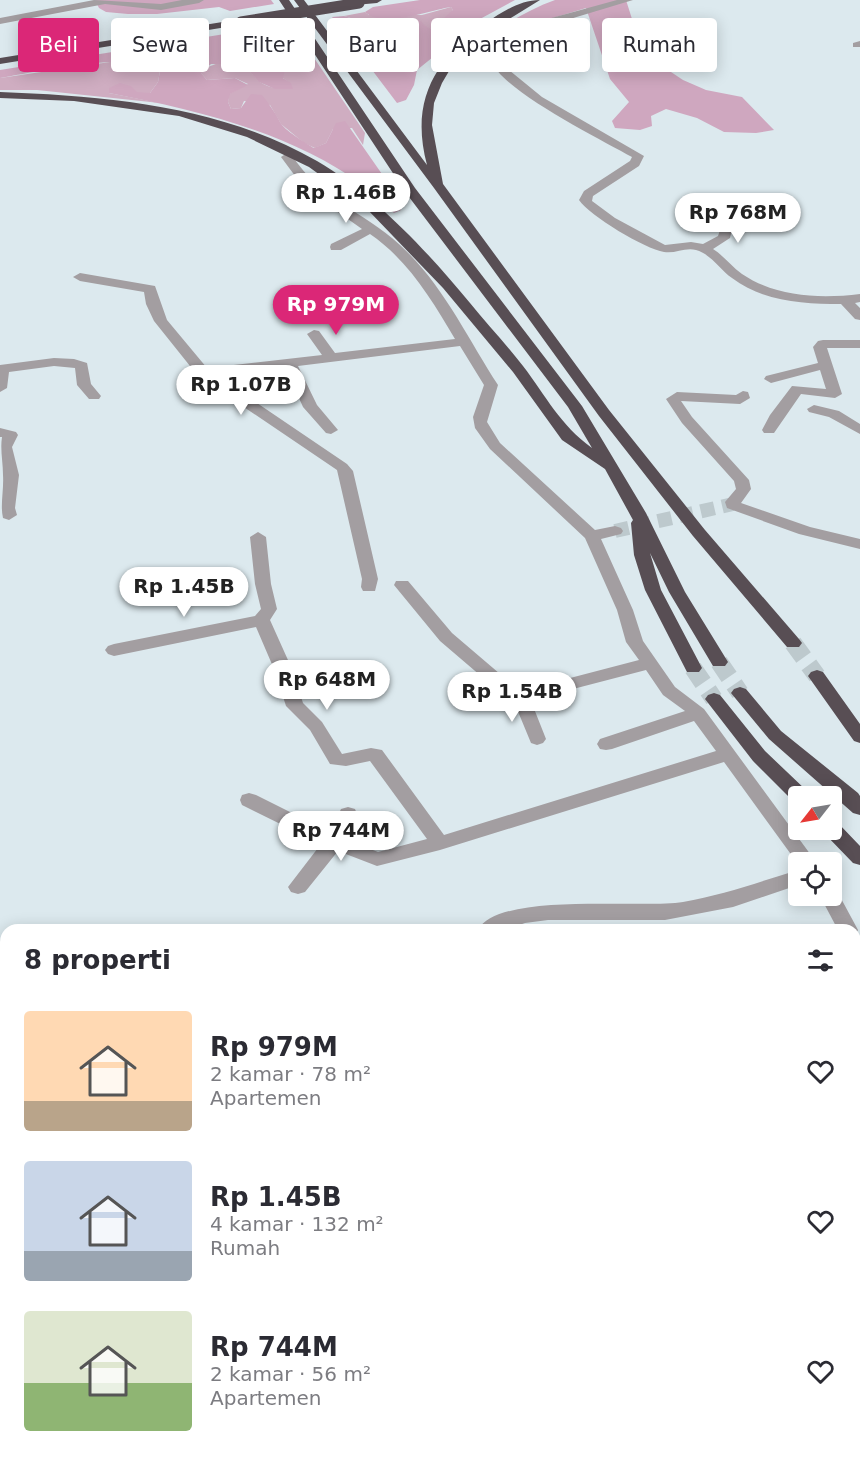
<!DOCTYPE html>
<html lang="id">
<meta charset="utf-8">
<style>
body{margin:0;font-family:"DejaVu Sans",sans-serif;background:#f7f7f7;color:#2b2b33;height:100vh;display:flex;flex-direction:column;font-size:22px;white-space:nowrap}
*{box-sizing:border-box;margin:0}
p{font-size:20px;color:#7c7c81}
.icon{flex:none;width:33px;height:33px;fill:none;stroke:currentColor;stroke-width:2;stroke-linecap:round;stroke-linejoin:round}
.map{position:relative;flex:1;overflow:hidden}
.panel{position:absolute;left:0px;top:924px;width:861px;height:534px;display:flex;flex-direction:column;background:#fff;border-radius:18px 18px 0 0;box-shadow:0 3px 15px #0003}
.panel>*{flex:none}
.guide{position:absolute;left:18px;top:18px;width:825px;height:54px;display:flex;gap:12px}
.needle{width:39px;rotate:239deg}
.buttons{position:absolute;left:788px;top:786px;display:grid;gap:12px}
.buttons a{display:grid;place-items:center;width:54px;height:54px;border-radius:6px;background:#fff;box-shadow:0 3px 15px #0003;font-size:30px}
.price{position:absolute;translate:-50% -51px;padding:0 14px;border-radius:21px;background:#fff;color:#222;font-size:20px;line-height:39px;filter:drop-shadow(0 2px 3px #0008)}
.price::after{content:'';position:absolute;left:50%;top:36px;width:18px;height:14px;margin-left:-9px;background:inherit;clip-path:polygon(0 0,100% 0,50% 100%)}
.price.selected{background:#db2777;color:#fff}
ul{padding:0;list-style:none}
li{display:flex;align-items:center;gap:18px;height:150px;padding:0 24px}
li span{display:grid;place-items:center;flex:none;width:168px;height:120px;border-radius:6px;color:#555}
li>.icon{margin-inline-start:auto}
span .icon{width:72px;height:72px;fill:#fffc;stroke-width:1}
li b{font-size:26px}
h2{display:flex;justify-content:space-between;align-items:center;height:72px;padding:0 24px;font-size:26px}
.tag{padding:0 21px;border-radius:6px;background:#fff;box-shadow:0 3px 15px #0003;font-size:21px;line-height:54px}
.tag.selected{background:#db2777;color:#fff}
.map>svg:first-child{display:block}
</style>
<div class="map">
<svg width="860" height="1458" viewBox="0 0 860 1458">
<rect width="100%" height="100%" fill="#dce9ee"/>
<path fill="#cfadc1" d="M451,7L453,10L443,28C431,29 422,28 410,31L405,37L393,40L380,27L344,16L365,12L369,15H422Z
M291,24L365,133L363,145L352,128L333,129L326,143L315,148L304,143L281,124L270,105L244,101L241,108L231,109L228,102L229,94L248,84L235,78L207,80L200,72C215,61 233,59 249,71C253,74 256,79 260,82C270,89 281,89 292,89C290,81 287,82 282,77C276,69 276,60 268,54C271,42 271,37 262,28Z
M117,61L153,65L160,71L158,82L150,93H109L160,103L37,90H0V78Z"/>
<path fill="#cfa7bf" d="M95,0H271L274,4L230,11L219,7L157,14H128L106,12L99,8Z
M420,0H515L480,19L417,70L414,85L406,100L397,103L332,17L344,16L388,30V35L393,40L405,37L414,23L421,21C427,30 433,29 443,28L444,18L453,10L451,7C429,10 384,29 365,12L373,7Z
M555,0H626L638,38L653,60L683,80L706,90L742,97L774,130L756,133L724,132L697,118L666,109L651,116L652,126L640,130L615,128L612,121L629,102L610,79L586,8L510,31L516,42L496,46L490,55L480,58L467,55C493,31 522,12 555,0Z
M262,28L270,36L268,54L287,62L283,78L291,83L293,89H275L259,82L249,71L235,64H211L201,73L207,80L235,78L248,85L230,94L228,102L231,109L241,108L251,94L262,95C269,104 275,112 280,122C284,130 307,144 314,148L326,143L336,123L345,121L391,187L401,210L394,213C384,204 374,193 363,185C289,132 197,110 109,93V88L120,83L131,86L137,92L150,93L158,82L160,71C137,49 33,73 0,78V70Z"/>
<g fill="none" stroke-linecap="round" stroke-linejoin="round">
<path stroke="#bdc9cd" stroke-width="14" stroke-dasharray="14 8" stroke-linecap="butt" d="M615,531L733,504"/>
<path stroke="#bdc9cd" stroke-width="18" stroke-dasharray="18 9" stroke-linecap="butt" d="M793,643L817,676
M719,662L740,693
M693,668L714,699"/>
<path fill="#a39ea1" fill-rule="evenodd" d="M94,0L161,4L182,0H204L199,3L161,10L105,4L0,24V18Z
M617,0H633L570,19L581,30L577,38L504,58L501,61L504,66L542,97L644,156L639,166L593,196L592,201L615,218L665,245L691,242L703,244L718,236L720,230L716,217L718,214H726L732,230L730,238L713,249C724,256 731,266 742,274C776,297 820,299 860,294V302L855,303L860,308V320L855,319L841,304C803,304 764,302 732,278C720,270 711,254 696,250C685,247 675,254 664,252C645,249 590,216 579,200L584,191L630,161L632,157C600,139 503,91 491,61L496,54L569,34L570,31L560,22L524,32L518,36L513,33L515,28Z
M860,41V47H853V43Z
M287,153L291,154C323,203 361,209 400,245C442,283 468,339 498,385L487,422L500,443L595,530L615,526L621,528L623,531L621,534L601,539L633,610L643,641L675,687L704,709L816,862L798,864L724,762L440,850L377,866L338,851L305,892L298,894L291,892L288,887L321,844L242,805L240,800L242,795L249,793L256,795L330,832L341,809L348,807L355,809L357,814L345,839L378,852L427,839L370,761L346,766L330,764L310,730L286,706L274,669L256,627L114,656L108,654L105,650L108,646L114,644L255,616L261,609L255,584L250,537L258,532L266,537L271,584L277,609L270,620L292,669L303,703L322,722L342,754L371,748L382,750L444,835L716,751L694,721L612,749L606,750L600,749L597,744L600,739L685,711L663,695L646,670L550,695L539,691L529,696L546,739L543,743L537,745L531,743L512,697L502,694L440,641L394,585L396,581H408L452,633L514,686L518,687L539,678L551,683L639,660L626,642L617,610L585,538L490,449L475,428L473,417L484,385L460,346L298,366L317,405L338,430L331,434L326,433L303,407L285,367L217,376L347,464L353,471L378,579L375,591H363L361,587L362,579L337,470L198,376L154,321L146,304L144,292L80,281L73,277L80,273L155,286L167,320L207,368L322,355L307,334L314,330L319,331L335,353L455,339C432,300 408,260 370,234L341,250H331L330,247L331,244L362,229L304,188L281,157Z
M823,340H860V348H827L842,394L835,398L801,394L774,433H764L762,430L770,415L792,386L826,389L820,370L771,383L764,379L766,376L818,363L813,347L818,341Z
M54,358L74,359L87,363L91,384L101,396L99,399H89L77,385L75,368L54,366L9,372L7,388L0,392V365Z
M743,391L748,392L750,398L740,404L681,401L692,417L749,480L751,489L741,503L810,527L860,539V549L799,534L727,508L725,502L736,489L734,481L682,423L666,399L677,392L736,395Z
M814,405L839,411L860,424V434L829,417L809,412L807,409Z
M0,428L16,432L18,435L12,447L19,475L15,508L17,515L9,520L3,518C0,505 4,490 3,475C3,462 0,450 2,437H0Z
M798,870V885L733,907L665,920H548L525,923L505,930H478C499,891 640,909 683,902C723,895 759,882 798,870Z
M831,889L837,891L858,930L855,936V930H838L820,896H831Z
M855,936L860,938V980L855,981V963L860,962L855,960Z
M6,1384V1409L0,1411V1386Z"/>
<path fill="#584e54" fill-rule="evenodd" d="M279,0H289L415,188L582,406L646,513L685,592L728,662L725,666H713L669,592L650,553L661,590L702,668L699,672H687L645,590L634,555L631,523L633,520L605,469L562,440L513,372L443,288L367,209L309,167L247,137L179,116L74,101L0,98V92C108,96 221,106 317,161C374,194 428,252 470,303C487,324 506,344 523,366C546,396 560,425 592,448L568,407L406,193Z
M294,0H304L427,165C410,102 434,59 486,23C502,12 520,0 540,0L482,36L452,66L442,83L434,103L432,125L443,184L609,410L705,530L799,639L802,643L799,647H787L693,536L599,416L434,188Z
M359,0H382L377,3L355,5L354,3Z
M241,19L245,20V24L0,64V58Z
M817,670L823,672L860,724V743L854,741L808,676L811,672Z
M740,687L746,689L781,731L858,793L860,796V815L853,813L769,739L731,693L734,689Z
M714,693L720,695L765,751L807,791L809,796H798V802L793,801L753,761L705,699L708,695Z
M831,821L838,823L860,846V865L853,863L824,833L822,830H831Z"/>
<path stroke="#584e54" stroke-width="11" d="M241,22L359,3"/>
</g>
</svg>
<div class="buttons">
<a><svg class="needle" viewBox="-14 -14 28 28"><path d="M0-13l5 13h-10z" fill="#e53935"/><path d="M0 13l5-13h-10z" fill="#7c7c81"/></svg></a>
<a><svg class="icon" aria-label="locate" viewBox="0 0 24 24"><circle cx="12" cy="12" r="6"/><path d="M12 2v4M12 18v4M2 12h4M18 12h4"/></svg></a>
</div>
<b class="price" style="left:346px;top:224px">Rp 1.46B</b>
<b class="price" style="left:738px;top:244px">Rp 768M</b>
<b class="price selected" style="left:336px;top:336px">Rp 979M</b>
<b class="price" style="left:241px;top:416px">Rp 1.07B</b>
<b class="price" style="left:184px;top:618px">Rp 1.45B</b>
<b class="price" style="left:327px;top:711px">Rp 648M</b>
<b class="price" style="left:512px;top:723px">Rp 1.54B</b>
<b class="price" style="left:341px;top:862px">Rp 744M</b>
<div class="guide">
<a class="tag selected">Beli</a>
<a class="tag">Sewa</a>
<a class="tag">Filter</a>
<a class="tag">Baru</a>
<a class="tag">Apartemen</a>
<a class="tag">Rumah</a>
</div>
<section class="panel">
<h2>8 properti<svg class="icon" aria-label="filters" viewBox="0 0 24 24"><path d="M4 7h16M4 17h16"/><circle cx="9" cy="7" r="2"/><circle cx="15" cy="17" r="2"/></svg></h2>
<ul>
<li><span style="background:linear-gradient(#ffd9b3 75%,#b9a48a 0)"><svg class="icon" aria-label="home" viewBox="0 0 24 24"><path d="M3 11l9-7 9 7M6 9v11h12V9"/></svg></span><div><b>Rp 979M</b><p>2 kamar · 78 m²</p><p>Apartemen</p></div><svg class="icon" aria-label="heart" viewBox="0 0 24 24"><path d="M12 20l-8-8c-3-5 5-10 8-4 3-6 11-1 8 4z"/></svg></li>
<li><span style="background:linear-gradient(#c9d6e8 75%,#9aa5b1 0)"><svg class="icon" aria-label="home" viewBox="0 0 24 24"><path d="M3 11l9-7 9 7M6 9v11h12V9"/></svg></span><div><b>Rp 1.45B</b><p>4 kamar · 132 m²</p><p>Rumah</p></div><svg class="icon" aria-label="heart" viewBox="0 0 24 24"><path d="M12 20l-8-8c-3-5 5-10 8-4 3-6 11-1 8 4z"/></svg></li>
<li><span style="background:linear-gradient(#dfe7d0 60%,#8fb573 0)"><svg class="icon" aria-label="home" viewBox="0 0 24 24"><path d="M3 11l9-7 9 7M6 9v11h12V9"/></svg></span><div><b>Rp 744M</b><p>2 kamar · 56 m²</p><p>Apartemen</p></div><svg class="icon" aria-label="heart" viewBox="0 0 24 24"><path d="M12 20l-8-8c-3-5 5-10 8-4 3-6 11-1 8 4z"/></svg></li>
</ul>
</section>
</div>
